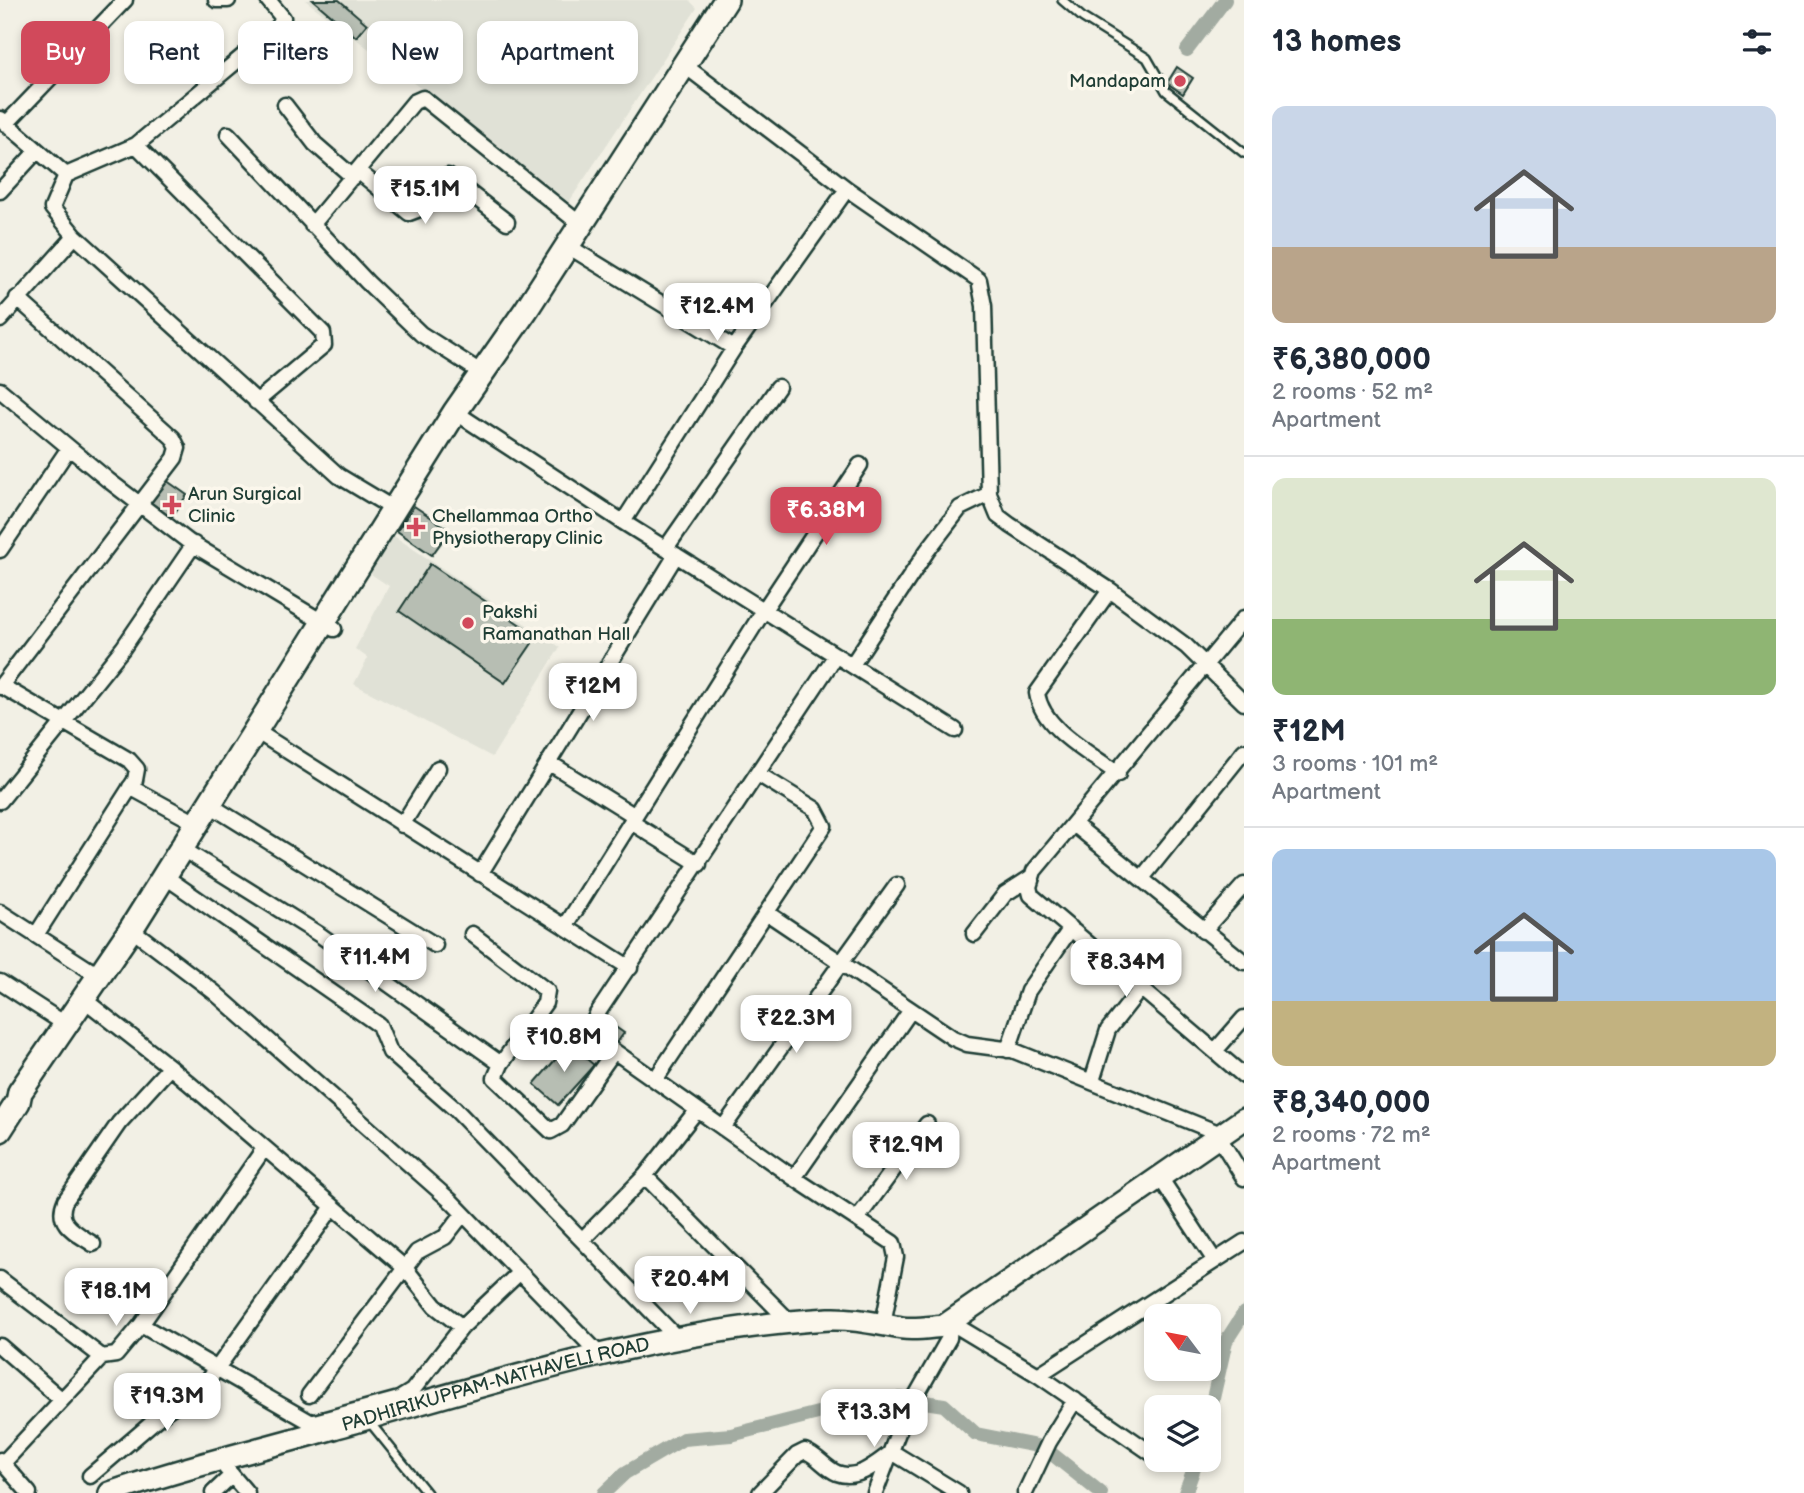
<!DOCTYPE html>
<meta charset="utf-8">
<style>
body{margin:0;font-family:"Balsamiq Sans",sans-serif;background:#f6f6f7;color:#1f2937;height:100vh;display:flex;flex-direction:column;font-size:26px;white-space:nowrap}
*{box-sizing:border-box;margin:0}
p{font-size:23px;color:#747a83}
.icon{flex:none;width:38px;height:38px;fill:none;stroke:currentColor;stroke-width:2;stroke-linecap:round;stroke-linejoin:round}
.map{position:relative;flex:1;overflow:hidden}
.details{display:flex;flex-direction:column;background:#fff;width:560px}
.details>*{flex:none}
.hud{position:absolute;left:21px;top:21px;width:665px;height:63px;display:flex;gap:14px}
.needle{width:46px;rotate:302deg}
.tools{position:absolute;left:1144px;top:1304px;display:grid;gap:14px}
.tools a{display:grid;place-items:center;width:77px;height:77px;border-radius:14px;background:#fff;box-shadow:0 4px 10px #0003;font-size:35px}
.price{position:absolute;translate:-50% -60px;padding:0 16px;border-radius:14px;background:#fff;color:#222;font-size:23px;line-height:46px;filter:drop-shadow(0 2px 4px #0008)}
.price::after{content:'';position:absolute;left:50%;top:42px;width:21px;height:16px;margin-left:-10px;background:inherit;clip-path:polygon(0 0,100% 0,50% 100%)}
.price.current{background:#d1495b;color:#fff}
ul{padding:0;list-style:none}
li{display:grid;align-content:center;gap:14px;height:371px;padding:0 28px}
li+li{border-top:2px solid #e0e1e3}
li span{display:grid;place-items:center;height:217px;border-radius:14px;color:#555}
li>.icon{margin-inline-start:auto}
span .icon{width:126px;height:126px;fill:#fffc;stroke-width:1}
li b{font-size:30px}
h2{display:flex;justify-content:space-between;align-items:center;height:84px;padding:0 28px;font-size:30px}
.tag{padding:0 24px;border-radius:14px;background:#fff;box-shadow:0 4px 10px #0003;font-size:24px;line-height:63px}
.tag.current{background:#d1495b;color:#fff}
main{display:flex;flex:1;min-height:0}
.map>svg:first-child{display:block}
</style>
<main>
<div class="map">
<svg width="1244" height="1493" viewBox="0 0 1244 1493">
<rect width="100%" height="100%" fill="#f2f0e5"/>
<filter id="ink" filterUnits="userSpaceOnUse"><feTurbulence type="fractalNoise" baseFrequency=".0143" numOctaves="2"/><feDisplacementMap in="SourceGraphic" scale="14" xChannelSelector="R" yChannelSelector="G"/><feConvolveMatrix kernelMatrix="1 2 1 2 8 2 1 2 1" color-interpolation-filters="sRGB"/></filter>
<g filter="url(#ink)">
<path fill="#e0e1d6" d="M305,0H689L697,8L569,202Z
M391,534L560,647L492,757L354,684L368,658L355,649L389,586L368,572Z"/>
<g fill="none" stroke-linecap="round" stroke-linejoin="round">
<path stroke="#a2aba1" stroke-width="14" d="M1187,50L1225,0
M1209,1416L1226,1341L1244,1313
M1052,1454L1101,1493
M604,1493L625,1473L683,1439L731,1435L865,1401L899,1398L944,1405L976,1434L1037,1446
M1185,1493L1197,1460"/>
</g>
<path fill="#b7beb3" stroke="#1f3d34" stroke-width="2" d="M313,0H339L367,24L356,37Z
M1177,67L1193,78L1183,94L1167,83Z
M163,478L187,495L171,518L147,500Z
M414,506L450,530L432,555L397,531Z
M430,564L537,636L505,683L399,611Z
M601,1017L624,1033L616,1044L594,1028Z
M569,1044L594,1065L558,1105L534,1084Z"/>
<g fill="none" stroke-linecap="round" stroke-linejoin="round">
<defs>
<path id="lane" d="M1062,0L1083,18L1147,58L1166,91L1244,153
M368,1420L427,1493"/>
<path id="street" d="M216,0H228
M268,0L283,18L279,26L136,145L66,175L52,208L75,236L339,476L394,509
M684,65L847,189L979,280L984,306L989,494L998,516L1010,525L1110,590L1186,646L1244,703
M285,105L315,144L353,177
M1,119L66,175
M6,124L125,0
M228,134L367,282L421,334L482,373
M136,145L323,333L324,345L256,402
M358,171L409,213L417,210L448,176L507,222
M0,191L36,152
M312,225L414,102L423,98L580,224
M576,251L734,348
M0,320L75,236
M0,390L108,480L189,542L334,629
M455,412L623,522L955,730
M623,522L734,348L847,189
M666,548L778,387
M0,550L69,448
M1110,590L1037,693C1042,729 1090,753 1118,774
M1244,618L1034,871L1029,887L1031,895L1244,1076
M836,655L597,1014L591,1028L597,1039L614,1051L794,1178L893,1243L896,1257L883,1324
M852,665L927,551L960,508L989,494
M0,685L129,760L137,769L135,780L36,935
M0,687L175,458L178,448L173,438L17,298
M256,731L630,968
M548,762L635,816
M130,787L196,823
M0,801L123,648L194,544
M218,810L435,945
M631,822L699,864
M402,825L438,768
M1075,825L1244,962
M181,848L320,935L501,1064L495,1078L551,1131L562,1125L614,1051
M480,874L676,555
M1142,878L1244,751
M173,882L379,1025L390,1052L455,1109L679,1340
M0,912L99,976
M767,913L953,1038L967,1044L1012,1050L1221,1134
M565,927L764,610L860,465
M131,929L214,992L452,1202L602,1357
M1203,931L1244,885
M472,934L547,991L545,1003L501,1064
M974,934L1005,894L1030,878
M0,982L65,1024
M91,1005L170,1067L405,1268L435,1306L462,1327
M1008,1050L1028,991L1071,928
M1215,1051L1244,1018
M655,1080L824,826L815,809L758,774
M1092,1081L1108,1030L1141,988
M723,1128L897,885
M1218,1136L1244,1178
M645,1176L791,1323
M1159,1176L1215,1261
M794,1178L911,1010
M857,1219L927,1124
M582,1240L645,1176L697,1110
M93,1244C76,1233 55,1224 65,1201L119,1123L170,1067
M0,1279L102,1357L3,1463
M141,1325L319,1427
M0,1346L62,1400
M102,1357L116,1355L141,1325L263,1150
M1038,1375L1244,1242
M309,1395L417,1252L445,1237L463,1214
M311,1423L399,1399L412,1391L462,1327L520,1272
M0,1460L29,1493
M219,1460L247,1493
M90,1476L166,1411L205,1385L332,1208
M213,1493L232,1475
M760,1493L797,1455L805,1451C818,1456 825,1468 837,1473C858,1481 877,1463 892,1452L959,1493
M875,1493L904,1417L949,1338L950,1322L1038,1375L1157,1457
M1025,1493L1049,1442L1075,1400"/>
<g id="secondary">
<path id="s1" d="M110,1493C183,1467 259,1450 334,1428C494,1382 661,1329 829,1319C855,1318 877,1324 902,1328C916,1330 931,1327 944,1326L1244,1119"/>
</g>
<path id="primary" d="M0,1130L18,1102L20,1092L131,929L455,412L526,310L726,0"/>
</defs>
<use href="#lane" stroke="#1f3d34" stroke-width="12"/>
<use href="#street" stroke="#1f3d34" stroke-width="19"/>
<use href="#secondary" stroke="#1f3d34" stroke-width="26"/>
<use href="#primary" stroke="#1f3d34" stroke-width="28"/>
<use href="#lane" stroke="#fbf7ec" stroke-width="7"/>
<use href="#street" stroke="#fbf7ec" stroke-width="14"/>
<use href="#secondary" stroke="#fbf7ec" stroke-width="21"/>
<use href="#primary" stroke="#fbf7ec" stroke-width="23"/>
</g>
</g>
<g fill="#d1495b" stroke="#fbf7ec" stroke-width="2.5">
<circle cx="1180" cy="81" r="7"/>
<path d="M168.5 494.5h7v7h7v7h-7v7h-7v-7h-7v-7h7z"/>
<path d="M412.5 516.5h7v7h7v7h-7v7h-7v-7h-7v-7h7z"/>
<circle cx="468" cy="623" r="7"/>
</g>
<g text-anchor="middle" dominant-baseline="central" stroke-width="7" stroke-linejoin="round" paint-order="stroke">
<g font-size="19" fill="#1f3d34" stroke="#fbf7ec" text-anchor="start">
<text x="1166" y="81" text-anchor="end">Mandapam</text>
<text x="188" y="494">Arun Surgical<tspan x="188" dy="22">Clinic</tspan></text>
<text x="432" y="516">Chellammaa Ortho<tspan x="432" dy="22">Physiotherapy Clinic</tspan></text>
<text x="482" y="612">Pakshi<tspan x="482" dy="22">Ramanathan Hall</tspan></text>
</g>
<g font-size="19" fill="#1f3d34" stroke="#fbf7ec">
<text stroke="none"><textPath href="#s1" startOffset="401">PADHIRIKUPPAM-NATHAVELI ROAD</textPath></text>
</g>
</g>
</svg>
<div class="tools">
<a><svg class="needle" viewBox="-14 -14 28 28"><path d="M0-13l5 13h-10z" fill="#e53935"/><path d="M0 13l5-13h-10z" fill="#747a83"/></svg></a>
<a><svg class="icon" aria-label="layers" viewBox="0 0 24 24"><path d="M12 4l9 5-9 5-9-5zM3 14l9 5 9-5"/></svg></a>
</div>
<b class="price" style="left:425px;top:226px">₹15.1M</b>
<b class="price" style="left:717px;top:343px">₹12.4M</b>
<b class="price current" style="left:826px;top:547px">₹6.38M</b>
<b class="price" style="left:593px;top:723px">₹12M</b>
<b class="price" style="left:375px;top:994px">₹11.4M</b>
<b class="price" style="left:1126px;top:999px">₹8.34M</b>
<b class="price" style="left:796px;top:1055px">₹22.3M</b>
<b class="price" style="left:564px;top:1074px">₹10.8M</b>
<b class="price" style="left:906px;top:1182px">₹12.9M</b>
<b class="price" style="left:690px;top:1316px">₹20.4M</b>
<b class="price" style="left:116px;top:1328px">₹18.1M</b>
<b class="price" style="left:167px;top:1433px">₹19.3M</b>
<b class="price" style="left:874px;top:1449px">₹13.3M</b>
<div class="hud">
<a class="tag current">Buy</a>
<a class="tag">Rent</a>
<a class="tag">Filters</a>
<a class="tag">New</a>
<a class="tag">Apartment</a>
</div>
</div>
<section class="details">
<h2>13 homes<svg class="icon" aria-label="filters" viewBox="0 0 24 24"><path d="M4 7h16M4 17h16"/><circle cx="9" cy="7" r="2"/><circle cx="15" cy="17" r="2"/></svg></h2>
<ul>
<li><span style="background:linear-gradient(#c9d6e8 65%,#b9a48a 0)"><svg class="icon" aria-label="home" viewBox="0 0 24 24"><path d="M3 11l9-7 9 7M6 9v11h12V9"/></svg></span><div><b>₹6,380,000</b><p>2 rooms · 52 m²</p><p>Apartment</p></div></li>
<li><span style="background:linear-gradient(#dfe7d0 65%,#8fb573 0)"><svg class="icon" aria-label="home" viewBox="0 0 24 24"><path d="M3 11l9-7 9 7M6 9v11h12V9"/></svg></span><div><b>₹12M</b><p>3 rooms · 101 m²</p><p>Apartment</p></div></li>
<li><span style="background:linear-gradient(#a9c7e8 70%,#c2b280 0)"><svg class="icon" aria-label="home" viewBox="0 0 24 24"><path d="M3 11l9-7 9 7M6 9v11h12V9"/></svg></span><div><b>₹8,340,000</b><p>2 rooms · 72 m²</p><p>Apartment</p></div></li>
</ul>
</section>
</main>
